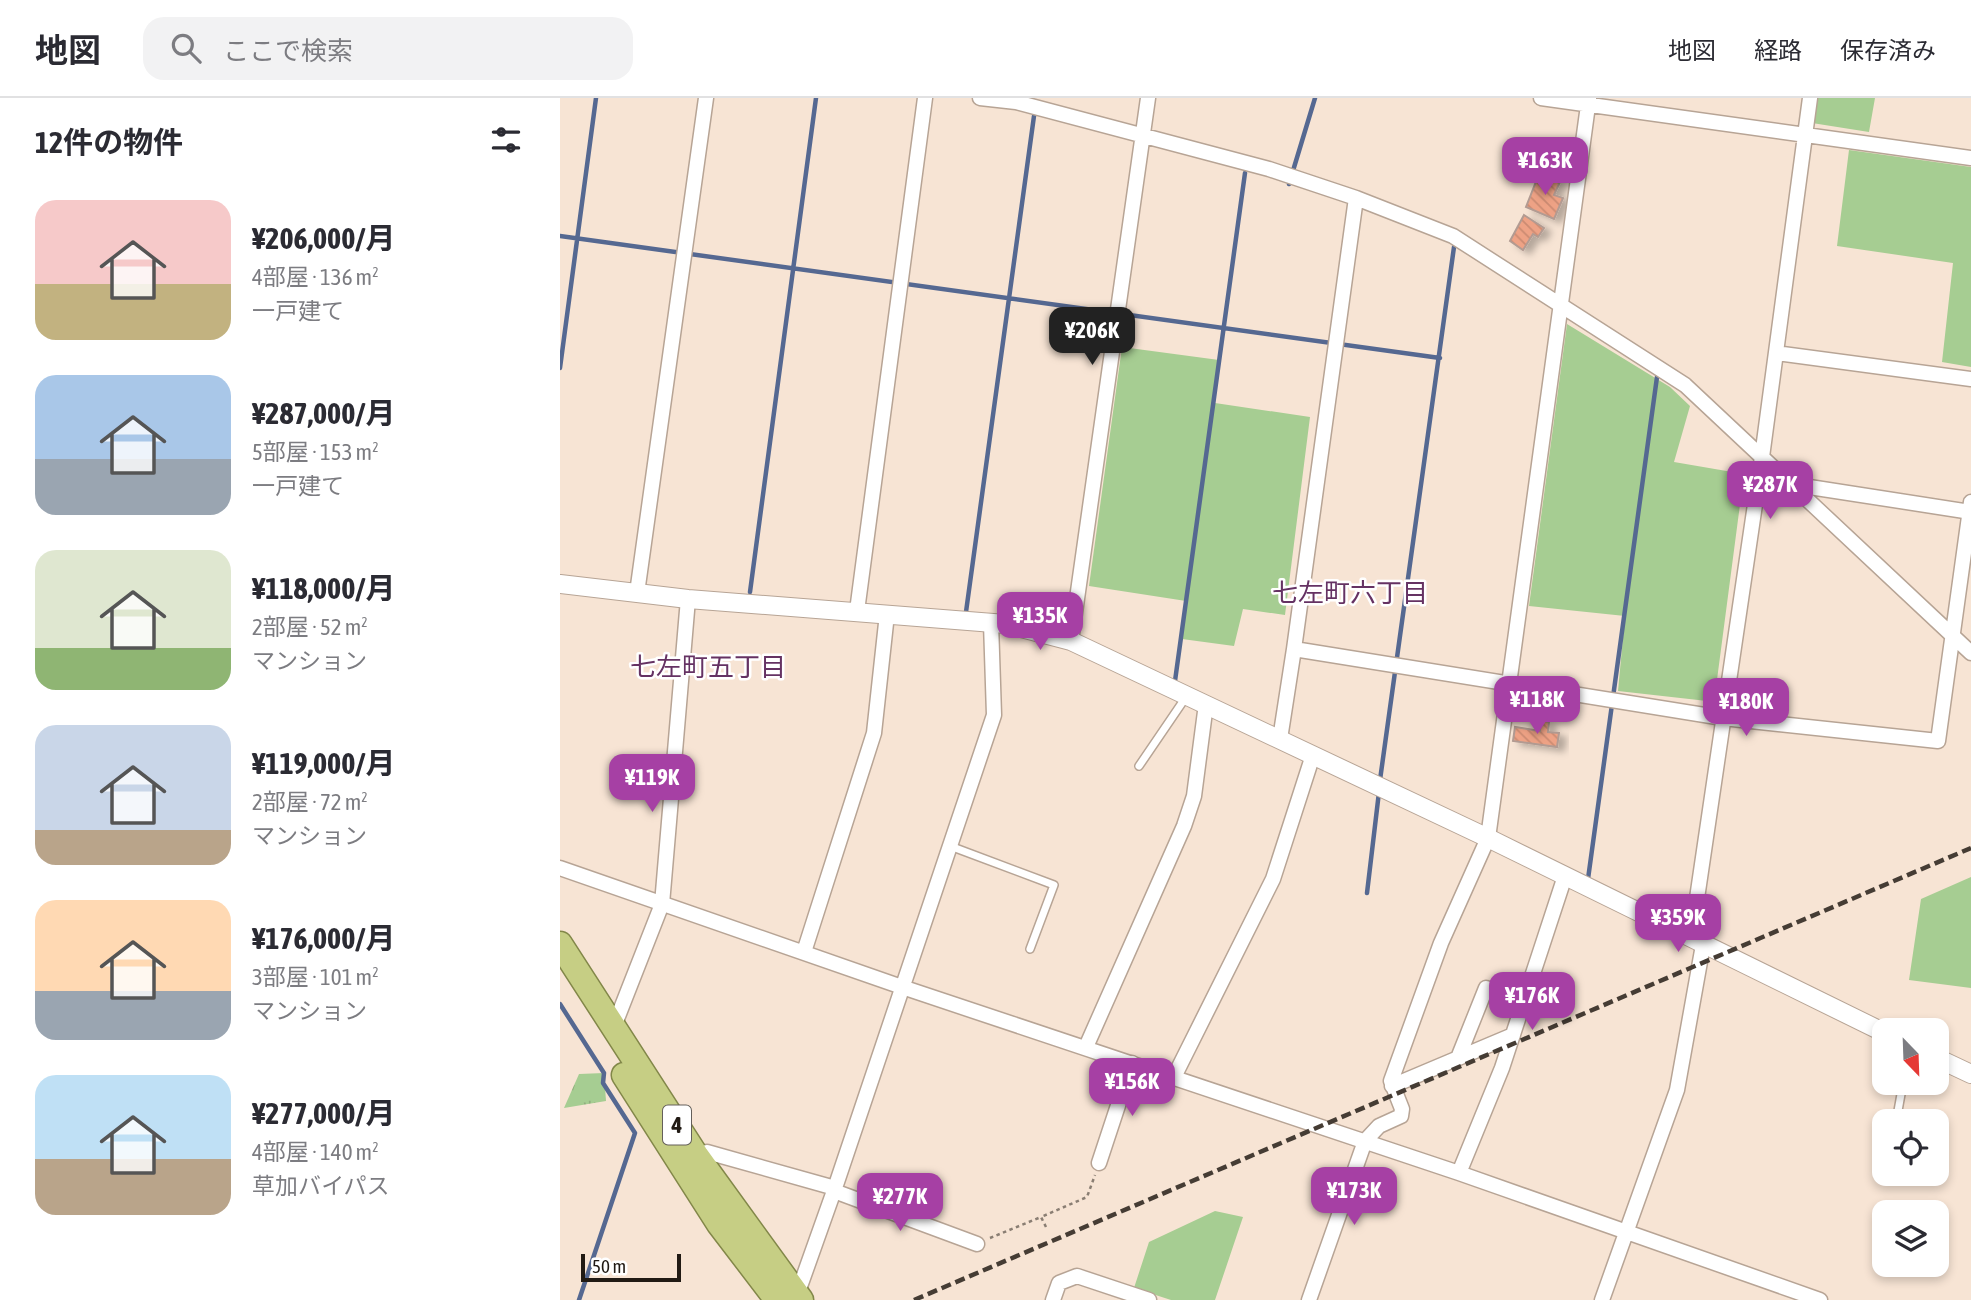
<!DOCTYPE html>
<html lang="ja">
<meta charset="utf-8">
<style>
body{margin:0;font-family:"Asap Condensed","Noto Sans JP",sans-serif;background:#f2f2f3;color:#2b2b33;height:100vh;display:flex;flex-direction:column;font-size:26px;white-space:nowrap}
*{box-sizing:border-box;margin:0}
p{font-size:23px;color:#7c7c81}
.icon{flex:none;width:38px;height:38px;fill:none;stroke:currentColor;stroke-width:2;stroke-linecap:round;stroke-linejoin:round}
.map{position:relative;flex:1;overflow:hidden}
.sheet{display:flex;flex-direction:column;background:#fff;width:560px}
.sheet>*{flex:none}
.needle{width:46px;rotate:157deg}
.controls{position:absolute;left:1312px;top:920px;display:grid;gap:14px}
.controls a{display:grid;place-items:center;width:77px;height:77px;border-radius:14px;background:#fff;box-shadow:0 4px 10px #0003;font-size:35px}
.scale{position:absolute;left:21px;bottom:18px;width:100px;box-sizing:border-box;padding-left:7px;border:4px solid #211a14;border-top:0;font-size:19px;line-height:24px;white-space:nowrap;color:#211a14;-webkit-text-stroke:5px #fff;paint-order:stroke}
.price{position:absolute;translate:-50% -60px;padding:0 16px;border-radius:14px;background:#a640a4;color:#fff;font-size:23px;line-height:46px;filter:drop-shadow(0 2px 4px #0008)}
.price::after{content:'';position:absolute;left:50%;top:42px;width:21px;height:16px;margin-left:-10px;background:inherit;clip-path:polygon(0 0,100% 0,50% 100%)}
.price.on{background:#222;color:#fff}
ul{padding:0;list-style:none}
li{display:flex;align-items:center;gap:21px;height:175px;padding:0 35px}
li span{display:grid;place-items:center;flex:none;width:196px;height:140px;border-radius:21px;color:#555}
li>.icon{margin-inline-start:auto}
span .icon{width:84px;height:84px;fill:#fffc;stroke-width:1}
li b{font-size:30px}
h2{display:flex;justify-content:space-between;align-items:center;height:84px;padding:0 35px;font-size:30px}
header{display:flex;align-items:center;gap:42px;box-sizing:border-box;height:98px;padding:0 35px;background:#fff;border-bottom:2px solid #e1e1e2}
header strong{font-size:33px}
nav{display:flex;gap:38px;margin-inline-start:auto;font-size:24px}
.search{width:490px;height:63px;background:#f2f2f3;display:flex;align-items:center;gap:18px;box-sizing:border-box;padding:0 24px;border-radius:21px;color:#7c7c81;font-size:26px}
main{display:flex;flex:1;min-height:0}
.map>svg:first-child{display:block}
</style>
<header>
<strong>地図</strong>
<div class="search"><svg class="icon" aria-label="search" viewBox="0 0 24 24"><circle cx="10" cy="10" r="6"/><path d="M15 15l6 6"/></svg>ここで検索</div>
<nav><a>地図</a><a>経路</a><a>保存済み</a></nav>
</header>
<main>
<section class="sheet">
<h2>12件の物件<svg class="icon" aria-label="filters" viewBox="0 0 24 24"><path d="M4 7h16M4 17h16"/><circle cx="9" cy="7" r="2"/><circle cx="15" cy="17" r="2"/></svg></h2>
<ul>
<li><span style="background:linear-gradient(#f6c9c9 60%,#c2b280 0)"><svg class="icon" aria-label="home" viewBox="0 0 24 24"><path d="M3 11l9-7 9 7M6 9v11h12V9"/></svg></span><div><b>¥206,000/月</b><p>4部屋 · 136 m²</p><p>一戸建て</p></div></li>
<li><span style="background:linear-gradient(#a9c7e8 60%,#9aa5b1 0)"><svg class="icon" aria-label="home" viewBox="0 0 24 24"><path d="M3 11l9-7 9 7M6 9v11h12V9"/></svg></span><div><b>¥287,000/月</b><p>5部屋 · 153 m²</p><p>一戸建て</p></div></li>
<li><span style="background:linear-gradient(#dfe7d0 70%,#8fb573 0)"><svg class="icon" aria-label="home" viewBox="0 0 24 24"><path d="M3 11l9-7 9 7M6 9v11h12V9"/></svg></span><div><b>¥118,000/月</b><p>2部屋 · 52 m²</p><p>マンション</p></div></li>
<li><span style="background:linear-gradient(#c9d6e8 75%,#b9a48a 0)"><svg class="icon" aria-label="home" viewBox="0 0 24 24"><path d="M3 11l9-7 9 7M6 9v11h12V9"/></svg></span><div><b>¥119,000/月</b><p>2部屋 · 72 m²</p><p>マンション</p></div></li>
<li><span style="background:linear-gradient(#ffd9b3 65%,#9aa5b1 0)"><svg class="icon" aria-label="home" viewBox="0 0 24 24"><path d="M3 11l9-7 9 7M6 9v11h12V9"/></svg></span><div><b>¥176,000/月</b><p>3部屋 · 101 m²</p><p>マンション</p></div></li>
<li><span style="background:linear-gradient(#bfe0f5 60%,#b9a48a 0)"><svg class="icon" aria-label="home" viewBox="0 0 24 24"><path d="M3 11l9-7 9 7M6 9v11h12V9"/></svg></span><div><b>¥277,000/月</b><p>4部屋 · 140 m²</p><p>草加バイパス</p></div></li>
</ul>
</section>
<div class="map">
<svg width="1411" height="1202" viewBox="0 0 1411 1202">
<defs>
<pattern id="park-tufts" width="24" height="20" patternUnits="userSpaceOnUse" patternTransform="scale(1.75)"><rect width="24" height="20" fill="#a6cd92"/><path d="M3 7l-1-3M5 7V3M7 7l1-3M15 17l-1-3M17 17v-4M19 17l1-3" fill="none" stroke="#8faf7d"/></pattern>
<pattern id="building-back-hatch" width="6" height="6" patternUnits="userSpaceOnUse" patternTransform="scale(1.75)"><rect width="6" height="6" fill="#eea285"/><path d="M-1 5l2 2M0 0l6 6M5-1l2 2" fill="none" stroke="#cc8b72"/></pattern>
<filter id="shadow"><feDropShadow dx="7" dy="4" stdDeviation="3.5" flood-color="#0004"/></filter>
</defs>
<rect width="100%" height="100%" fill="#f7e4d4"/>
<path fill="#a6cd92" d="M1255,0H1315L1309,34L1252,25Z
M1289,52L1411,69V269L1382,264L1393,165L1277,148Z
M1007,226L1110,289L1130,308L1114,364L1184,376L1155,597L1147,603L1058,593L1065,518L969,508Z
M562,249L659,262L655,305L750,319L725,517L683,511L674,548L622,541L626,503L529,488Z
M1411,779V890L1349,882L1361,801Z
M655,1113L683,1119L655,1202H611L574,1190L589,1144Z"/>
<path fill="url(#park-tufts)" d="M44,975L46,1003L4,1010L19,976Z"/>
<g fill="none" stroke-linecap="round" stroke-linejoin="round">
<path stroke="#556891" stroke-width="4.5" d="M729,86L755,0
M0,138L880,260
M0,270L36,0
M190,494L256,0
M406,514L474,18
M615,583L685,75
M820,682L894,149
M1028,781L1097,279
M807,795L819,694
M0,906L44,975L43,985L75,1035L19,1202"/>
</g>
<path fill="url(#building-back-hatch)" stroke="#b29b92" stroke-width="2" filter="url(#shadow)" d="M979,76L1000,84L994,97L1003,100L994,121L966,109Z
M964,117L984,130L978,139L973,136L963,152L950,143Z
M981,622L989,624L988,634L999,635L997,649L953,643L955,629L980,633Z"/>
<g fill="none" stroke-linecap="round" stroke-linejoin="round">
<defs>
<path id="service" d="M579,668L626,599
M390,748L494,787L470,851
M1336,1024L1343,985"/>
<path id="minor" d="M420,0L456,4L709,71L796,100L893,138L1125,287L1411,555
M981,0L1411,60
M1216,255L1411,281
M1230,386L1411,414
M77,495L146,0
M297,513L365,0
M511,543L588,0
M734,551L1163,620L1378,643L1411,404
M720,641L734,551L796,100
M0,770L342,889L899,1075L1260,1202
M1131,841L1202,359L1250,0
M244,854L314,635L327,516
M53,931L102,806L128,501
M526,949L624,728L634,698L646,606
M898,960L926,890L963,906
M614,979L713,781L753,657
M832,988L953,937
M136,1057L147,1054L275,1090
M539,1065L572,965
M899,1075L942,970L1005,778
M274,1093L417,1146
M237,1197L275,1090L434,617L431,525
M493,1202L499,1185L517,1178L589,1202
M749,1202L805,1043L819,1028L841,1018L842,1011L831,983L881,845L928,740L1029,0
M1042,1202L1117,992L1143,847"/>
<path id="tertiary" d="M0,486L128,501L446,526L511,543L928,740L1325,935
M1377,960L1411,976"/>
<path id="trunk" d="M0,846L136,1057L241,1202
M64,977L159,1126L217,1202"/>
</defs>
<use href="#service" stroke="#b7a495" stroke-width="10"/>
<use href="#minor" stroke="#b7a495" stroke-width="17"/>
<use href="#tertiary" stroke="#b7a495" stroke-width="20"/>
<use href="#trunk" stroke="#828749" stroke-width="27"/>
<path stroke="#8a7e73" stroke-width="2.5" stroke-dasharray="3.5 3.5" stroke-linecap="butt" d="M486,1129L481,1119L527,1099L535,1077
M430,1140L481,1119"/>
<use href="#service" stroke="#fff" stroke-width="7"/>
<use href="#minor" stroke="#fff" stroke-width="14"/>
<use href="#tertiary" stroke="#fff" stroke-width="18"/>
<use href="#trunk" stroke="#c6ce84" stroke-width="24"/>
<path stroke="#453c34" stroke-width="4.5" stroke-dasharray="10 5" stroke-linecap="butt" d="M354,1202L1411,750"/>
</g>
<g text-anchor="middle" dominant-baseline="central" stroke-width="5" stroke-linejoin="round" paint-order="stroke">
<rect fill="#fff" stroke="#645f5a" stroke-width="2" x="103" y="1007.5" width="28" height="39" rx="5"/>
<g font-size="23" font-weight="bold" fill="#211a14">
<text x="117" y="1027">4</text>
</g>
<g font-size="26" fill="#653263" stroke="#fff">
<text x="790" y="495">七左町六丁目</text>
<text x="148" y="569">七左町五丁目</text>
</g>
</g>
</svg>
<div class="controls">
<a><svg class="needle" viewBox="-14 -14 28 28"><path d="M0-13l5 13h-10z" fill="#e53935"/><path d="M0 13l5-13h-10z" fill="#7c7c81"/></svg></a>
<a><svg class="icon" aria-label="locate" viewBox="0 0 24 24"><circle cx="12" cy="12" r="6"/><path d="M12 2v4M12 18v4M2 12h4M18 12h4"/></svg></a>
<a><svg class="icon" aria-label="layers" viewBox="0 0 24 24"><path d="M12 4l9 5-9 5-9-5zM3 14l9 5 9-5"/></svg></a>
</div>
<div class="scale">50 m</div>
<b class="price" style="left:985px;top:99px">¥163K</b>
<b class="price on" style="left:532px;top:269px">¥206K</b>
<b class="price" style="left:1210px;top:423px">¥287K</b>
<b class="price" style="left:480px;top:554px">¥135K</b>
<b class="price" style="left:977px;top:638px">¥118K</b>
<b class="price" style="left:1186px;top:640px">¥180K</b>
<b class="price" style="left:92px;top:716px">¥119K</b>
<b class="price" style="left:1118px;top:856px">¥359K</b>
<b class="price" style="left:972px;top:934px">¥176K</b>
<b class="price" style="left:572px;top:1020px">¥156K</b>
<b class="price" style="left:794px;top:1129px">¥173K</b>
<b class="price" style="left:340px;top:1135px">¥277K</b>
</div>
</main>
